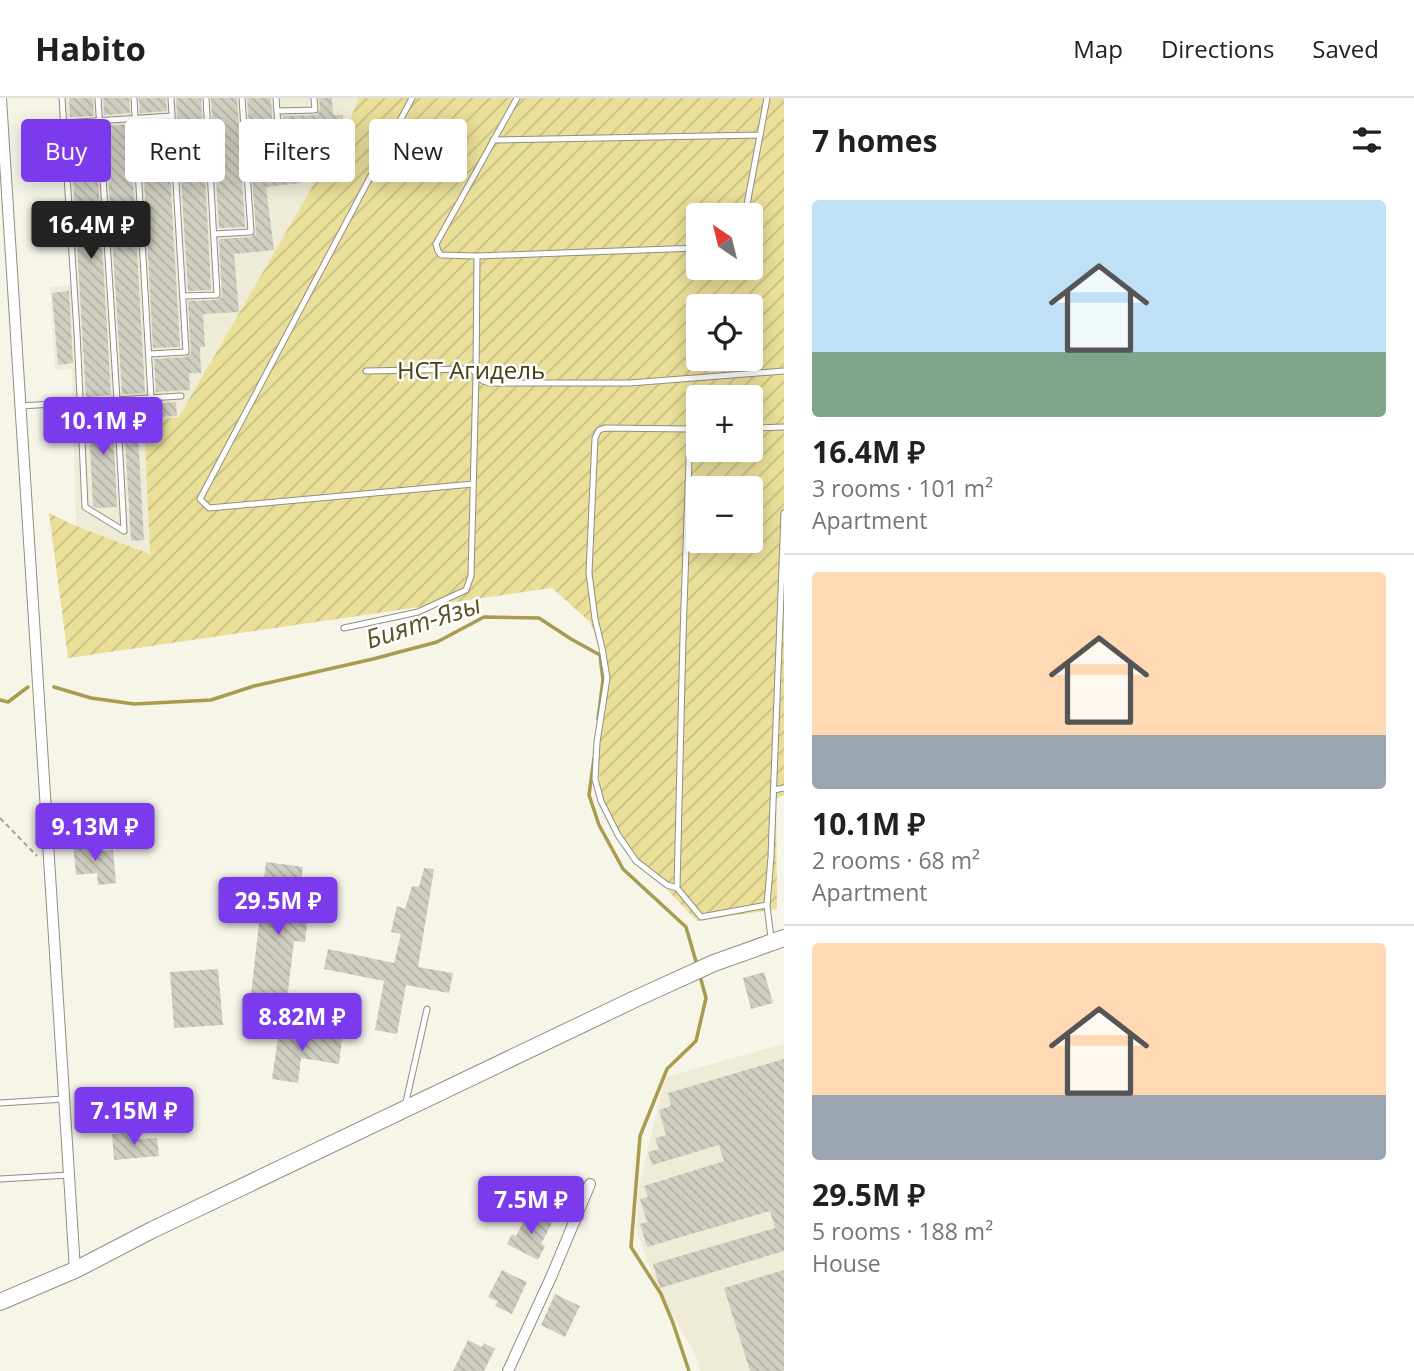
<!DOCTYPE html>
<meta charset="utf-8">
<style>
body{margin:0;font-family:"Open Sans",sans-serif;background:#f2f2f2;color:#202124;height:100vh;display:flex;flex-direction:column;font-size:26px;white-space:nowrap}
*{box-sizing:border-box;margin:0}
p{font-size:23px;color:#757577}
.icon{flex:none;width:38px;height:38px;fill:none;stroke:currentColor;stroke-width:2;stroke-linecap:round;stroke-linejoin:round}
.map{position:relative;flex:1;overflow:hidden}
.drawer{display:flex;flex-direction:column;background:#fff;width:630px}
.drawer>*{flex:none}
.top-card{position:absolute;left:21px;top:21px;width:658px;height:63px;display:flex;gap:14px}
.needle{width:46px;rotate:325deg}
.fabs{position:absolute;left:686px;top:105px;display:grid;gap:14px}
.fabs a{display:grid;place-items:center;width:77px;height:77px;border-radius:7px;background:#fff;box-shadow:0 4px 18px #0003;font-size:35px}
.price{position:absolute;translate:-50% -60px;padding:0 16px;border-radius:7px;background:#7c3aed;color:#fff;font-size:23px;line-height:46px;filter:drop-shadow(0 2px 4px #0008)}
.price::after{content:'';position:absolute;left:50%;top:42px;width:21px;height:16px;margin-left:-10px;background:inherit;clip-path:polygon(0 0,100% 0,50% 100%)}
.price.current{background:#222;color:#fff}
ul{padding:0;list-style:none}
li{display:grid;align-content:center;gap:14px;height:371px;padding:0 28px}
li+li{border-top:2px solid #e0e0e0}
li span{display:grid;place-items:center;height:217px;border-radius:7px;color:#555}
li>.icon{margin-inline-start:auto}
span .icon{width:126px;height:126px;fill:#fffc;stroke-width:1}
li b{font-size:30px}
h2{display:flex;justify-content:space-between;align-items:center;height:84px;padding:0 28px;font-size:30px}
.tag{padding:0 24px;border-radius:7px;background:#fff;box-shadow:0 4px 18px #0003;font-size:24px;line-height:63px}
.tag.current{background:#7c3aed;color:#fff}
header{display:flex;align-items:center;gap:42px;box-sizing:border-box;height:98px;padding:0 35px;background:#fff;border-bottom:2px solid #e0e0e0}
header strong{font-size:33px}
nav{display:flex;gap:38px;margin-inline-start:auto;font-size:24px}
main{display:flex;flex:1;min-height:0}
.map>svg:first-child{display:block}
</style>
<header>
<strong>Habito</strong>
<nav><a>Map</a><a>Directions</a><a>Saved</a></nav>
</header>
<main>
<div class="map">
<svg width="784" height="1273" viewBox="0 0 784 1273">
<defs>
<pattern id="garden-furrows" width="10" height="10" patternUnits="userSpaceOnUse" patternTransform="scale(1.75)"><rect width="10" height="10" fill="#e9df99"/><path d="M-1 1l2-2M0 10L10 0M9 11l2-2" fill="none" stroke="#c8bf84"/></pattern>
<pattern id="building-back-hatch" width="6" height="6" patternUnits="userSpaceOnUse" patternTransform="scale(1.75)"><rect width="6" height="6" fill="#d0cec1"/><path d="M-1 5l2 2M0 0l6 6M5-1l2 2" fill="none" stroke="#b3b1a6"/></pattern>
</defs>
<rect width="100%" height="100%" fill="#f7f5e8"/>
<path fill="#eeecd7" d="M58,0H359L348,27L179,320L144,323L150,456L76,428L72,271L55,272L50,189L71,187Z
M784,946V1273H700L696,1258L657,1191L636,1130L639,1088L665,979Z"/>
<path fill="url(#garden-furrows)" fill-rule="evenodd" d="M359,0H784V697L776,700L777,811L697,823L631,754L612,722L600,692L598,654L606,565L590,524L552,490L68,560L49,415L76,428L150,456L144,323L179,319L348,27ZM698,117H751V170H698ZM698,208H751V261H698ZM698,299H751V352H698ZM698,390H751V443H698Z"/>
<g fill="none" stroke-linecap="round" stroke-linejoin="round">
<path stroke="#a79c50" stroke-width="3.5" d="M54,589L91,600L134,606L211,602L254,588L373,561L437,544L484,519L539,520L571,541L600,557L603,582L598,621
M0,602L8,604L28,589
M594,660L589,697L599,727L623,771L686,829L697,867
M689,1273L673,1225L661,1196L631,1149L640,1038L667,971L696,943L706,900L700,878"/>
</g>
<path fill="url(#building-back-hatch)" d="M69,0H93L94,18L70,19Z
M103,0H129L130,15L104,17Z
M139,0H166L167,13L140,15Z
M176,0H201L211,192L188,193Z
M211,0H237L245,129L219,130Z
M247,0H271L275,65L252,67Z
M319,0H332L333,17H343V29H298L299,74H300L301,85L266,89L274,152L234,156L239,214L203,216L205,249H200L201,275H189L190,292L156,294L154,261L186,259L191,256L188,203L217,202L222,199L219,141L251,139L256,136L252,78L281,75L286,72L283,18L317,17L320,12Z
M167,24L180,249L153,250L141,25Z
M130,26L145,295L122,296L105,28Z
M95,28L111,297L88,299L86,298L84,265L70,30Z
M69,193L73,265L58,267L52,195Z
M176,304L177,318L137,320L144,442L131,443L123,307Z
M112,308L117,409L97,410L93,408L88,309Z
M92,745L93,754L113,752L116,785L98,787L97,775L76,777L73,746Z
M266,764L303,769L299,799L310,800L305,844L294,843L285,918L249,914Z
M424,770L434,771L418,869L453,875L449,895L406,887L397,936L375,932L384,883L324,871L328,851L394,865L401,836L391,834L397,808L405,811L412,788L419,789Z
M218,871L223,927L174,930L170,874Z
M764,874L773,905L751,911L743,880Z
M279,932L342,941L339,966L301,960L298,985L272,981Z
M784,961V1153L660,1190L653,1166L775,1130L770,1113L647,1149L640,1126L647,1124L640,1101L648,1099L644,1088L724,1063L719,1047L652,1067L648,1054L659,1051L655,1040L666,1037L659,1012L671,1008L668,995Z
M137,1034L138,1041L157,1040L159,1058L114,1062L112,1036Z
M529,1113L552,1125L541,1146L545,1148L538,1162L507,1146L512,1136L516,1138Z
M502,1172L527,1184L512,1216L495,1208L498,1203L488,1199Z
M784,1172V1273H750L724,1190Z
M555,1196L580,1208L565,1239L541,1227Z
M468,1242L482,1249L484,1245L495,1251L484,1273H453Z"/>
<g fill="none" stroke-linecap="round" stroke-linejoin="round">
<defs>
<path id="lane" d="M62,0L77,234L85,409L124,433
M98,0L117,302L124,433
M134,0L151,300
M412,0L200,401L209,410L473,386
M277,13L315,12L314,0
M64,25L172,18
M493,42L760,37
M247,73L281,70L276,0
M745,117L767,0
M214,136L251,134L242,0
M477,158L698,150
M183,198L217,197L206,0
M149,256L186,254L171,0
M366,273L472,271L483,283L490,285H630L784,273
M21,308L181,298
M751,330L784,329
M698,331H690L683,539L677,790L701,819L767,807
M344,530L418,514L466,492L471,478L476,276L477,158L441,157L438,153L436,146L517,0
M774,692L784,690
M677,790L667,787L636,763L618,737L601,703L595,681L597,644L607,580L602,550L595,521L589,475L595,340L599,332L605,330L690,331
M771,840L767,807L771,759L784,415
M0,1005L64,1001
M405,1008L427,911
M0,1081L69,1077"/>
<path id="street" d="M1,0L75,1172
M508,1273L552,1177L590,1086"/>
<path id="secondary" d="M0,1204L75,1172L152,1132L635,901L714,865L784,840"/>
</defs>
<use href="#lane" stroke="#908f82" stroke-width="7"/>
<use href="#street" stroke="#908f82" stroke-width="12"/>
<use href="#secondary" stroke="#908f82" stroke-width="18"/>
<path stroke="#a5a49a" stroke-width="2" stroke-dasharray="5 3.5" stroke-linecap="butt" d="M0,720L37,758"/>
<use href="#lane" stroke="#fff" stroke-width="5"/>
<use href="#street" stroke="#fff" stroke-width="10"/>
<use href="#secondary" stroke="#fff" stroke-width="16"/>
</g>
<g text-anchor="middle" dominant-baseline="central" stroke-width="5" stroke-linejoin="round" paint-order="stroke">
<g font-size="24" fill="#453f11" stroke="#fff">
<text x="471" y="271">НСТ Агидель</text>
</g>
<g font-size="26" font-style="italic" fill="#595326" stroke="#fff">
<text transform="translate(423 523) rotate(-18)">Бият-Язы</text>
</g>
</g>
</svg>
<div class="fabs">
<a><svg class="needle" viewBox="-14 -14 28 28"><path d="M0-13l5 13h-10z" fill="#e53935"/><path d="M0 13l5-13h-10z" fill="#757577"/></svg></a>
<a><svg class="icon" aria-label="locate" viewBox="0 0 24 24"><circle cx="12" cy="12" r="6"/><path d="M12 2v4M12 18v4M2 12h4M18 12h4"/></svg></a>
<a>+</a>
<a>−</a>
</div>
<b class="price current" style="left:91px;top:163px">16.4M ₽</b>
<b class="price" style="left:103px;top:359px">10.1M ₽</b>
<b class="price" style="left:95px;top:765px">9.13M ₽</b>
<b class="price" style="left:278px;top:839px">29.5M ₽</b>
<b class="price" style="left:302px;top:955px">8.82M ₽</b>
<b class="price" style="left:134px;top:1049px">7.15M ₽</b>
<b class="price" style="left:531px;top:1138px">7.5M ₽</b>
<div class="top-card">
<a class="tag current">Buy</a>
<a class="tag">Rent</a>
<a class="tag">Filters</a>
<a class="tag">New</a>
</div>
</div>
<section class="drawer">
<h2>7 homes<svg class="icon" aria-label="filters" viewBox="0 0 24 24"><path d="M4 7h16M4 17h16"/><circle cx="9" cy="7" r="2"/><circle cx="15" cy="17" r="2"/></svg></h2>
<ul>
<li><span style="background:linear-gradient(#bfe0f5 70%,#7fa58c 0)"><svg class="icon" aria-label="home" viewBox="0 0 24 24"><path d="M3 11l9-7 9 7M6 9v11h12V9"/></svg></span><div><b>16.4M ₽</b><p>3 rooms · 101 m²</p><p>Apartment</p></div></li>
<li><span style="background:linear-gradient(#ffd9b3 75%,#9aa5b1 0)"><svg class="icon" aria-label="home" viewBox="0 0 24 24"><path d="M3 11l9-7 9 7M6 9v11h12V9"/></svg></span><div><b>10.1M ₽</b><p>2 rooms · 68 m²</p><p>Apartment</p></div></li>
<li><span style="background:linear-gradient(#ffd9b3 70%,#9aa5b1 0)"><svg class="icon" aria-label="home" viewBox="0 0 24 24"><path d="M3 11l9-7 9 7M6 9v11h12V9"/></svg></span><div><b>29.5M ₽</b><p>5 rooms · 188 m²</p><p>House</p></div></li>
</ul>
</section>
</main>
